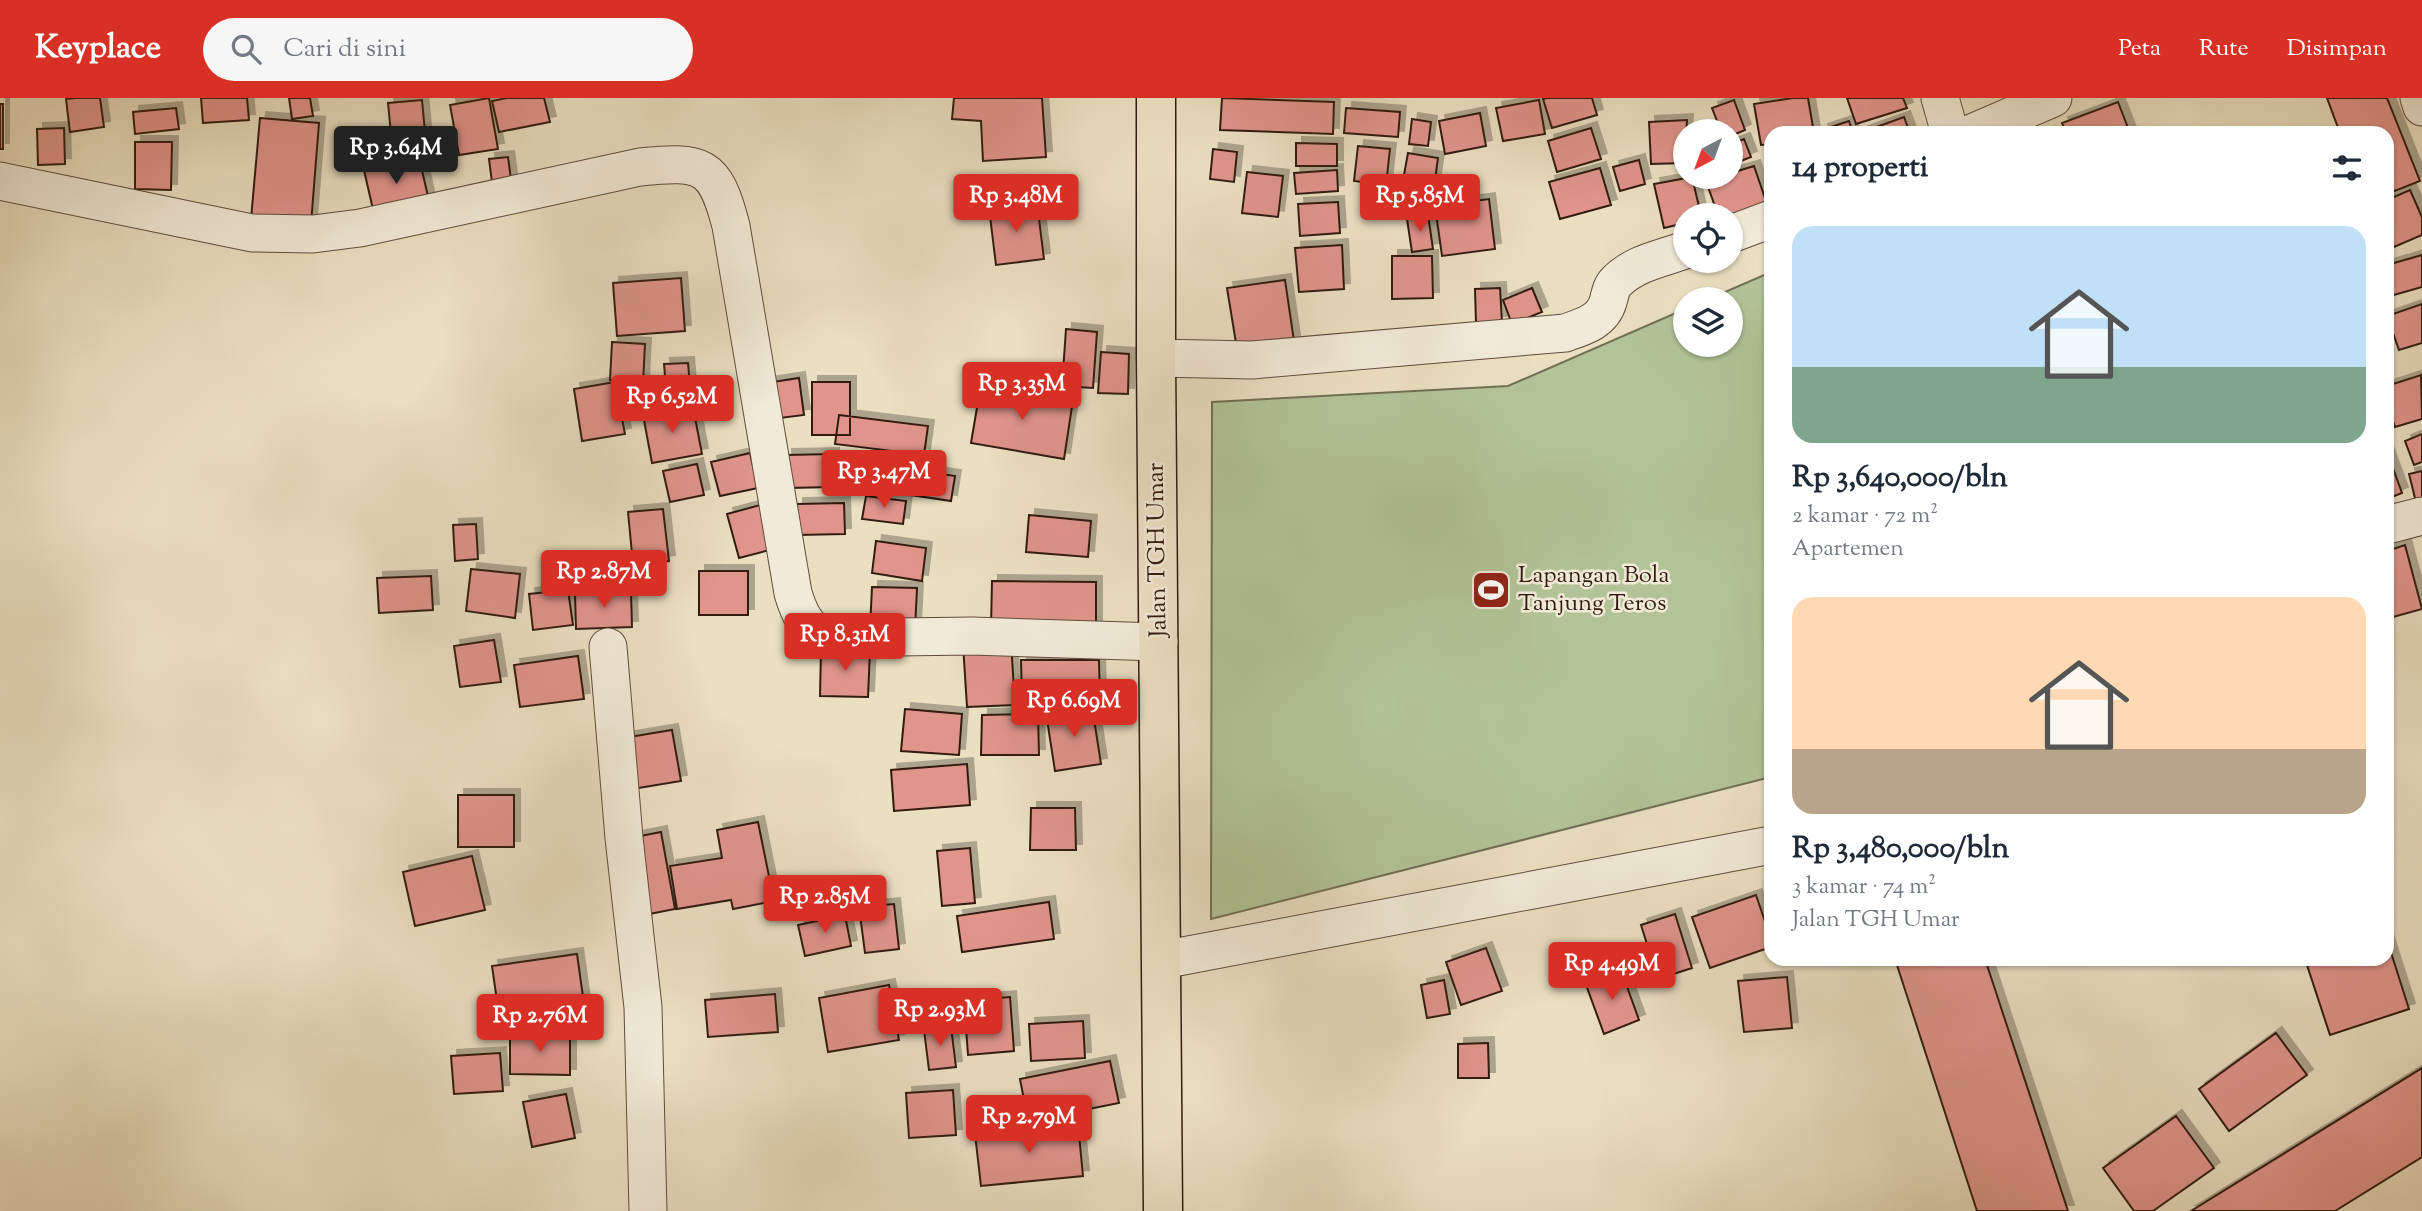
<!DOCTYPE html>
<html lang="id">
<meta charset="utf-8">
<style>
body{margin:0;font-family:"Sorts Mill Goudy",serif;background:#f6f6f7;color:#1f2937;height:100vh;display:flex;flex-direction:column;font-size:26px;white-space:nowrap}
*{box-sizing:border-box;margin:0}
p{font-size:23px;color:#747a83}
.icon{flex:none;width:38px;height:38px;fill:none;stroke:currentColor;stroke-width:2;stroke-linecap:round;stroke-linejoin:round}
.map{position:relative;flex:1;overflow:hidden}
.side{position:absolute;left:1764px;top:28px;width:630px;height:840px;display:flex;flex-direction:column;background:#fff;border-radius:21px;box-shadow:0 2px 5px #0004}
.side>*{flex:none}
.needle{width:46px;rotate:221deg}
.buttons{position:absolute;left:1673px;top:21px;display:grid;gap:14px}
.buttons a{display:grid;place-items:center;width:70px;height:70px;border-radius:50%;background:#fff;box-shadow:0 2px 5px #0004;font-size:35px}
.price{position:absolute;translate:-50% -60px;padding:0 16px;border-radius:7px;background:#d93025;color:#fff;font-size:23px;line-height:46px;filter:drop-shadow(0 2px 4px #0008)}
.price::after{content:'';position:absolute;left:50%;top:42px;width:21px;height:16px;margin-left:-10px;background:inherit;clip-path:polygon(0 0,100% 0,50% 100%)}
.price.current{background:#222;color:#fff}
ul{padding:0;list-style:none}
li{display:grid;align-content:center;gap:14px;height:371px;padding:0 28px}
li span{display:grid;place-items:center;height:217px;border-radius:21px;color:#555}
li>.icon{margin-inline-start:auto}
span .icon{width:126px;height:126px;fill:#fffc;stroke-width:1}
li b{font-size:30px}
h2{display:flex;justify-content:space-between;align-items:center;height:84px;padding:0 28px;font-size:30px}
header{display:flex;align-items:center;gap:42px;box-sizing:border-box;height:98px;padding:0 35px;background:#d93025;color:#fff}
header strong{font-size:33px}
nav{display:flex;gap:38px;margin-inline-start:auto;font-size:24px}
.search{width:490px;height:63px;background:#f6f6f7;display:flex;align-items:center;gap:18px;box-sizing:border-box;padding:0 24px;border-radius:38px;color:#747a83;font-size:26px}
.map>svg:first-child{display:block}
</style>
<header>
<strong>Keyplace</strong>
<div class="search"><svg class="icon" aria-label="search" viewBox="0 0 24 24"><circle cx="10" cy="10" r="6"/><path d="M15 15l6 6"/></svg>Cari di sini</div>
<nav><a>Peta</a><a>Rute</a><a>Disimpan</a></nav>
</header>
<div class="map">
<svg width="2422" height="1113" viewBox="0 0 2422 1113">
<defs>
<filter id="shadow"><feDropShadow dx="6" dy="-6" stdDeviation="0" flood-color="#0004"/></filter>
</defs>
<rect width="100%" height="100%" fill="#eadfc1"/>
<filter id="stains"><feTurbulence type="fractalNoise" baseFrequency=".00286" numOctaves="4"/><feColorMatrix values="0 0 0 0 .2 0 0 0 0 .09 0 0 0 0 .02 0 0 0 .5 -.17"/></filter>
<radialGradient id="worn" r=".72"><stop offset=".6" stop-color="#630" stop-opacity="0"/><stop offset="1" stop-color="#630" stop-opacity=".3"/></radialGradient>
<path fill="#b1c397" stroke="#727054" stroke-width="2" d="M1771,174V679L1211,821L1212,304L1508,288L1685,211V247H1731V201H1709Z"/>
<path fill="#e0948b" stroke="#321c11" stroke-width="2" filter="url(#shadow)" d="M76,0H100L104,29L70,34L66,1Z
M201,0H247L249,22L203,25Z
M289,0H310L313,18L292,21Z
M489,0L498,51L459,57L450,7Z
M507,0H544L550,24L499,34L492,3Z
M954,0H1042L1046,59L983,63L981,23L952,21Z
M1222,0L1334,4L1333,36L1220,32Z
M1547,0H1592L1597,17L1552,30L1543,1Z
M1793,0H1808L1814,35H1771V46L1761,47L1754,6Z
M1847,0H1903L1907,10L1856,26Z
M2327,0H2387L2420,83L2387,96V35H2340Z
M422,2L425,34L391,36L388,5Z
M1539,2L1545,36L1503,43L1496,10Z
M1734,2L1745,32L1731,38V33H1721L1712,10Z
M2118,4L2130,35H2066L2062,25Z
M0,6H3V51H0Z
M176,10L179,31L135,36L133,14Z
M1346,10L1400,14L1398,39L1344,35Z
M1480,15L1486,48L1445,56L1439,23Z
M1904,19L1910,35H1860Z
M260,20L319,25L311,126L251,121Z
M1412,21L1431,24L1428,48L1409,46Z
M1687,22L1685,65L1651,66L1649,24Z
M1849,23L1853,35H1823L1822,32Z
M64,30L65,66L38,67L37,31Z
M1591,30L1601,61L1557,74L1548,43Z
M1744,41L1751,59L1731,67V46Z
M135,44H172L171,92L135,91Z
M1296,45L1337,46V68H1296Z
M1358,48L1390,51L1386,87L1354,83Z
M1213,51L1237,54L1234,84L1210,81Z
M418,55L430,107L375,120L363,68Z
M1408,55L1438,60L1435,82L1404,77Z
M508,59L512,89L493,92L489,61Z
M1639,62L1645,86L1620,93L1613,69Z
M1771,62V85L1766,63Z
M1754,68L1768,109L1731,117H1718L1706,83L1720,79H1731V75Z
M1600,70L1611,107L1560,121L1549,84Z
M1337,72L1338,93L1296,96L1294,75Z
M1247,74L1283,78L1278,119L1242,115Z
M1692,79L1701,117H1685V125L1664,130L1654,86Z
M2410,92L2422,119V137L2387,152V102Z
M1489,101L1495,151L1442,158L1435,108Z
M1338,104L1340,135L1300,138L1298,106Z
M1037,105L1044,161L996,167L989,110Z
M1428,117L1433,151L1412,154L1407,121Z
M1342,147L1344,191L1299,194L1295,150Z
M2422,157V189L2387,199V167Z
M1392,158H1432L1433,200L1392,201Z
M681,180L685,233L617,238L613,185Z
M1285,182L1294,243L1237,251L1227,190Z
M1500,190L1502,224L1476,225L1475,191Z
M1532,190L1542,214L1512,226L1503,202Z
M2422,206V245L2399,252L2387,218Z
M1066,231L1097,234L1093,290L1062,288Z
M612,244L645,246L643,285L610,282Z
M1101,254L1129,256L1128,296L1098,295Z
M688,265L690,288L666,290L664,266Z
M2421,277L2422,321L2395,329L2387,306V288Z
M799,280L804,317L772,321L766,285Z
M615,284L625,336L582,343L574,291Z
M812,284H850V337H812Z
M981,286L1073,302L1064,361L971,345Z
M693,309L702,356L652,365L643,317Z
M839,317L928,328L924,357L835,346Z
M2422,336V364L2414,367L2405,343Z
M2387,354L2402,395L2387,401Z
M750,355L758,390L720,398L711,364Z
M833,356L834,389L787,390L786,357Z
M847,362L955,378L951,403L844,387Z
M697,366L704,397L670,404L663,373Z
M2422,373V407L2417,408L2409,376Z
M866,398L906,403L903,426L862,421Z
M844,405L845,436L798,437L797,406Z
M764,406L777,450L739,460L727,416Z
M663,411L669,463L633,466L628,414Z
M1029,417L1091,423L1088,459L1026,454Z
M476,426L478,461L455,463L453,427Z
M876,443L926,450L922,483L872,475Z
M2405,447L2422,511L2393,519L2387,499V453Z
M471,471L520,476L515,520L466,513Z
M699,473H748V517H699Z
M431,478L433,512L379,515L377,480Z
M992,483L1096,484V530L991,529Z
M872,489L917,490L915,531L870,530Z
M568,492L573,527L533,532L529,496Z
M631,493L632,529L576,531L575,495Z
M494,542L501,584L460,589L454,548Z
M1011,544L1015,607L967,609L963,546Z
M821,552L870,553L868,599L820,598Z
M578,558L584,601L520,609L514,567Z
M1021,562H1099L1100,603L1022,605Z
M1092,608L1101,666L1055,673L1046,615Z
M905,611L962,616L959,657L901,653Z
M1038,616L1039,657H981L982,617Z
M672,632L681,683L626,692L617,641Z
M967,666L970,707L894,713L891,672Z
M458,697H514V749H458Z
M1031,710H1075L1076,752H1030Z
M758,724L774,803L733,811L731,802L677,811L670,768L722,760L717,732Z
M661,734L675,811L639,818L625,741Z
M970,750L975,805L942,808L937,753Z
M472,758L485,812L415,828L403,774Z
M1756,797L1771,841V849L1710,870L1692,819Z
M1049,804L1054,841L962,854L957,818Z
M894,806L899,851L865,855L859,809Z
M1675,816L1692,870L1658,881L1641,827Z
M845,817L851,848L805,858L798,827Z
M2387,842L2409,911L2330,937L2305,861H2387Z
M1486,850L1502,893L1461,907L1446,864Z
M577,856L586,920L501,931L492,868Z
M1895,861H1985L2068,1113H1977Z
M1621,872L1639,922L1604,936L1585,884Z
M1787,879L1792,930L1744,934L1738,883Z
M1444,882L1450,916L1427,920L1421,887Z
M889,887L899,942L828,954L819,900Z
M775,896L778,934L708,939L705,902Z
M1010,899L1014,953L968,957L964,903Z
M1083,923L1085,960L1031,963L1029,926Z
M951,929L956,969L929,972L924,932Z
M570,935V977L510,976V936Z
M2276,935L2307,977L2229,1033L2199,991Z
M1488,945L1489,980H1458V946Z
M500,955L503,993L454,996L451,958Z
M1110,963L1119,1005L1028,1023L1020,981Z
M2422,970V1059L2335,1113H2191Z
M953,992L956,1037L909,1040L906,995Z
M566,996L575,1040L532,1049L523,1004Z
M2176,1018L2214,1070L2153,1113H2134L2103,1070Z
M1078,1026L1083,1078L981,1088L975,1036Z"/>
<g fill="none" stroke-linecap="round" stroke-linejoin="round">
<defs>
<path id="minor" d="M1940,0L1950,35
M2419,0L2422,9
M1972,35L2053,0
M0,83L252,135L313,136L360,130L640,69C702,63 715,65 731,128L793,495C799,515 805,528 823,540L972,538L1159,544
M1731,136L1771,121
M1156,260L1252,262L1565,235C1582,229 1602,224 1608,204C1610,197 1611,189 1616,184C1634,165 1661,161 1685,152
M2387,427L2422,418
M608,549L624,740L643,909L648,1113
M1162,862L1771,747"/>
<path id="primary" d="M1156,0V260L1163,1113"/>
</defs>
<use href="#minor" stroke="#604d3d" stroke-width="39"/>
<use href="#primary" stroke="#321c11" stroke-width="41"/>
<use href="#minor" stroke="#f1ead7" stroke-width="37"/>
<use href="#primary" stroke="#eadfc1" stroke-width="38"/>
</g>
<defs>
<symbol id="stadium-square" viewBox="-11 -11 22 22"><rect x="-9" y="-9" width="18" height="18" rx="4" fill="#8f2418" stroke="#f1ead7"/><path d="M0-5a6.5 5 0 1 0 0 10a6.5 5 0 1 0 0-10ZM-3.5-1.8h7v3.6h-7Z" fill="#fff"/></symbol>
</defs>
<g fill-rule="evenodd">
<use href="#stadium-square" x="1469" y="470" width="44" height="44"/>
</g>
<g text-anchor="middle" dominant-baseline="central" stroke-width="5" stroke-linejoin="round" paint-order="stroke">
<g font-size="24" fill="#321c11" stroke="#f1ead7">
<text transform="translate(1158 452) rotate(-91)">Jalan TGH Umar</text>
</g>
<g font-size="24" fill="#321c11" stroke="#f1ead7" text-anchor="start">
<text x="1518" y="478">Lapangan Bola<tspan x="1518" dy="28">Tanjung Teros</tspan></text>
</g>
</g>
<rect width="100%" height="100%" filter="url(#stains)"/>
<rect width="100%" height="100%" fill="url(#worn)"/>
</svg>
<div class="buttons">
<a><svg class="needle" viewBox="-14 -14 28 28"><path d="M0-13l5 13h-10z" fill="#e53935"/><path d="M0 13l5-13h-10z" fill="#747a83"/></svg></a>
<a><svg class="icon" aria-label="locate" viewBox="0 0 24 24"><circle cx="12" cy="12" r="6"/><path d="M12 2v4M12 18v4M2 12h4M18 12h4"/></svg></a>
<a><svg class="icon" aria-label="layers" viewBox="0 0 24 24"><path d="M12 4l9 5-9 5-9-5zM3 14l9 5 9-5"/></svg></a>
</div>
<b class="price current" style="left:396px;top:88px">Rp 3.64M</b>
<b class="price" style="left:1016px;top:136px">Rp 3.48M</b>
<b class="price" style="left:1420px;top:136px">Rp 5.85M</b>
<b class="price" style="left:1022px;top:324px">Rp 3.35M</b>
<b class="price" style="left:672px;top:337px">Rp 6.52M</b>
<b class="price" style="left:884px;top:412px">Rp 3.47M</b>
<b class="price" style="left:604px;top:512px">Rp 2.87M</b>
<b class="price" style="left:845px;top:575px">Rp 8.31M</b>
<b class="price" style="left:1074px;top:641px">Rp 6.69M</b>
<b class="price" style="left:825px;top:837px">Rp 2.85M</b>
<b class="price" style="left:1612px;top:904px">Rp 4.49M</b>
<b class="price" style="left:940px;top:950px">Rp 2.93M</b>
<b class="price" style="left:540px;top:956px">Rp 2.76M</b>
<b class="price" style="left:1029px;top:1057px">Rp 2.79M</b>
<section class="side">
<h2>14 properti<svg class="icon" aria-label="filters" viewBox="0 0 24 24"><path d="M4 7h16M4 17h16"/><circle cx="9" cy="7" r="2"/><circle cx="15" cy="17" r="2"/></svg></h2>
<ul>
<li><span style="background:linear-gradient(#bfe0f5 65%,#7fa58c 0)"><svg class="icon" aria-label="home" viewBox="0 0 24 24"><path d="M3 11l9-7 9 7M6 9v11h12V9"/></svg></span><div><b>Rp 3,640,000/bln</b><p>2 kamar · 72 m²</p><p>Apartemen</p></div></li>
<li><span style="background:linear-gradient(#ffd9b3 70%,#b9a48a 0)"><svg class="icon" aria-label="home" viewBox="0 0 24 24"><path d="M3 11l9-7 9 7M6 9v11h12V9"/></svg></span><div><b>Rp 3,480,000/bln</b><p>3 kamar · 74 m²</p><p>Jalan TGH Umar</p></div></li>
</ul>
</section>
</div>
